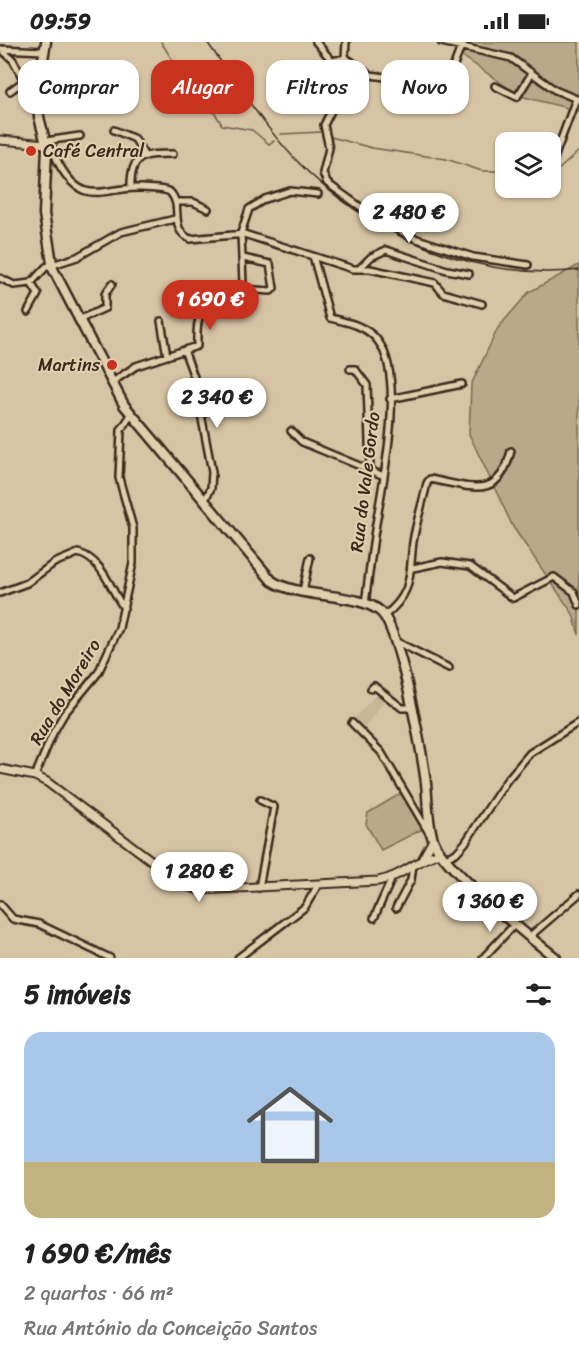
<!DOCTYPE html>
<html lang="pt">
<meta charset="utf-8">
<style>
body{margin:0;font-family:Sriracha,sans-serif;background:#f6f6f6;color:#222;height:100vh;display:flex;flex-direction:column;font-size:22px;white-space:nowrap}
*{box-sizing:border-box;margin:0}
p{font-size:20px;color:#767676}
.icon{flex:none;width:33px;height:33px;fill:none;stroke:currentColor;stroke-width:2;stroke-linecap:round;stroke-linejoin:round}
.map{position:relative;height:916px;overflow:hidden}
.drawer{display:flex;flex-direction:column;background:#fff;flex:1}
.drawer>*{flex:none}
.hud{position:absolute;left:18px;top:18px;width:543px;height:54px;display:flex;gap:12px}
.tools{position:absolute;left:495px;top:90px;display:grid;gap:12px}
.tools a{display:grid;place-items:center;width:66px;height:66px;border-radius:12px;background:#fff;box-shadow:0 2px 4px #0004;font-size:30px}
.price{position:absolute;translate:-50% -51px;padding:0 14px;border-radius:21px;background:#fff;color:#222;font-size:20px;line-height:39px;filter:drop-shadow(0 2px 3px #0008)}
.price::after{content:'';position:absolute;left:50%;top:36px;width:18px;height:14px;margin-left:-9px;background:inherit;clip-path:polygon(0 0,100% 0,50% 100%)}
.price.active{background:#c8321e;color:#fff}
ul{padding:0;list-style:none}
li{display:grid;align-content:center;gap:12px;height:318px;padding:0 24px}
li span{display:grid;place-items:center;height:186px;border-radius:18px;color:#555}
li>.icon{margin-inline-start:auto}
span .icon{width:108px;height:108px;fill:#fffc;stroke-width:1}
li b{font-size:26px}
h2{display:flex;justify-content:space-between;align-items:center;height:72px;padding:0 24px;font-size:26px}
.chip{padding:0 21px;border-radius:18px;background:#fff;box-shadow:0 2px 4px #0004;font-size:21px;line-height:54px}
.chip.active{background:#c8321e;color:#fff}
.status{display:flex;justify-content:space-between;align-items:center;height:42px;padding:0 30px;background:#fff;direction:ltr}
.status svg{height:16px;fill:currentColor}
.map>svg:first-child{display:block}
</style>
<div class="status"><b>09:59</b><svg viewBox="0 0 49 12"><path d="M0 12V9h3v3zM5 12V6h3v6zM10 12V3h3v9zM15 12V0h3v12zM26 1h20v11H26zM47 4h2v5h-2z"/></svg></div>
<div class="map">
<svg width="579" height="916" viewBox="0 0 579 916">
<rect width="100%" height="100%" fill="#d7c4a4"/>
<filter id="ink" filterUnits="userSpaceOnUse"><feTurbulence type="fractalNoise" baseFrequency=".0167" numOctaves="2"/><feDisplacementMap in="SourceGraphic" scale="12" xChannelSelector="R" yChannelSelector="G"/><feConvolveMatrix kernelMatrix="1 2 1 2 8 2 1 2 1" color-interpolation-filters="sRGB"/></filter>
<g filter="url(#ink)">
<path fill="#c9b697" d="M378,650L386,657L363,687L354,677Z"/>
<path fill="#baa88a" stroke="#7a6954" stroke-width="1.5" d="M442,0H579V69L520,54Z
M579,223V593L573,572L513,485L469,392L471,343L498,286L529,250Z
M403,750L423,787L381,808L366,782L368,771Z"/>
<g fill="none" stroke-linecap="round" stroke-linejoin="round">
<path stroke="#6f5e4b" stroke-width="1.5" d="M161,0L186,39L199,44L222,83L252,88L269,102L274,99
M281,92L321,90
M331,95L372,106L446,117L482,129H506
M550,130H556L579,109"/>
<defs>
<path id="minor" d="M316,0L332,19L346,16L371,33L399,37L443,34L454,23L461,5
M346,0L343,45L324,83L329,106L323,131L327,141L376,176L411,195L473,215L528,223
M441,0L511,16L555,48L579,58
M0,7L44,9
M1,7L13,18L22,35L38,40
M495,44L517,55L532,31
M10,49L25,38
M37,52L80,58L99,57
M114,88L135,97L144,113
M46,99L80,94
M47,102L51,103C54,110 56,117 60,124C85,167 104,144 142,146C152,147 162,146 170,150C184,165 168,186 190,197L244,192L353,227H370L435,241L443,251L482,262
M553,119L576,57
M131,146C130,112 144,112 173,112
M176,160H193L208,167
M313,214L330,276C348,280 367,284 378,299C407,337 381,448 374,494C371,516 368,539 365,562
M359,227L371,215L386,208L447,228L469,232
M0,236L14,243L31,241L46,225L77,215L121,190L175,177
M241,247L271,249L274,246L270,222L243,216
M28,270L38,252L31,241
M78,278L105,266V252L112,242
M161,279L167,314
M184,308L194,335L212,430L211,446L204,460
M350,327H355L367,343L370,427
M111,341L136,324L197,304C197,295 196,282 200,274C207,258 234,259 243,242L241,191L249,167L265,157L290,149L318,152
M390,357L462,342
M291,389L302,400L384,434
M413,526L442,520L470,524L513,556L554,535L574,550L579,563
M303,549L310,516
M0,551L27,541L54,521L78,511C104,518 110,548 124,566
M384,574C414,551 409,532 413,500C416,480 423,460 427,441L430,437C472,445 499,459 511,409
M395,602L399,601L449,626
M371,647L374,644L402,666H412
M352,681L381,710L429,791
M35,734L53,691L64,672L98,631L119,586L133,521V486L119,436L121,388L131,373
M445,816L456,811L465,801L507,738L530,711L579,680
M259,846L274,765L260,758
M0,862L13,877L39,882L110,916
M396,866L411,838L413,823
M374,876L392,836
M529,895L579,852
M238,916L305,865L318,843
M483,916L515,882"/>
<path id="tertiary" d="M0,98L47,102
M0,727L35,734L47,740L184,843L199,848L378,839C402,835 417,817 440,811
M423,816L433,798"/>
<path id="secondary" d="M46,0L37,52L39,75L47,106L44,172L53,227L124,363L272,539C300,557 359,550 381,570C400,588 422,711 426,741C428,759 427,783 434,800C445,827 530,896 556,916"/>
</defs>
<use href="#minor" stroke="#3b2a1e" stroke-width="10"/>
<use href="#tertiary" stroke="#3b2a1e" stroke-width="11"/>
<use href="#secondary" stroke="#3b2a1e" stroke-width="13"/>
<use href="#minor" stroke="#e1ceac" stroke-width="5"/>
<use href="#tertiary" stroke="#e1ceac" stroke-width="7"/>
<use href="#secondary" stroke="#e1ceac" stroke-width="8"/>
<path stroke="#3b2a1e" stroke-width="1.5" d="M207,0C235,39 262,82 295,117C366,191 475,240 579,228"/>
</g>
</g>
<g fill="#c8321e" stroke="#e1ceac" stroke-width="2">
<circle cx="31" cy="109" r="6"/>
<circle cx="112" cy="323" r="6"/>
</g>
<g text-anchor="middle" dominant-baseline="central" stroke-width="4.5" stroke-linejoin="round" paint-order="stroke">
<g font-size="18" fill="#3b2a1e" stroke="#e1ceac" text-anchor="start">
<text x="43" y="109">Café Central</text>
<text x="100" y="323" text-anchor="end">Martins</text>
</g>
<g font-size="18" fill="#3b2a1e" stroke="#e1ceac">
<text transform="translate(365 440) rotate(-83)">Rua do Vale Gordo</text>
<text transform="translate(65 650) rotate(-59)">Rua do Moreiro</text>
</g>
</g>
</svg>
<div class="tools">
<a><svg class="icon" aria-label="layers" viewBox="0 0 24 24"><path d="M12 4l9 5-9 5-9-5zM3 14l9 5 9-5"/></svg></a>
</div>
<b class="price" style="left:409px;top:202px">2 480 €</b>
<b class="price active" style="left:210px;top:289px">1 690 €</b>
<b class="price" style="left:217px;top:387px">2 340 €</b>
<b class="price" style="left:199px;top:861px">1 280 €</b>
<b class="price" style="left:490px;top:891px">1 360 €</b>
<div class="hud">
<a class="chip">Comprar</a>
<a class="chip active">Alugar</a>
<a class="chip">Filtros</a>
<a class="chip">Novo</a>
</div>
</div>
<section class="drawer">
<h2>5 imóveis<svg class="icon" aria-label="filters" viewBox="0 0 24 24"><path d="M4 7h16M4 17h16"/><circle cx="9" cy="7" r="2"/><circle cx="15" cy="17" r="2"/></svg></h2>
<ul>
<li><span style="background:linear-gradient(#a9c7e8 70%,#c2b280 0)"><svg class="icon" aria-label="home" viewBox="0 0 24 24"><path d="M3 11l9-7 9 7M6 9v11h12V9"/></svg></span><div><b>1 690 €/mês</b><p>2 quartos · 66 m²</p><p>Rua António da Conceição Santos</p></div></li>
</ul>
</section>
